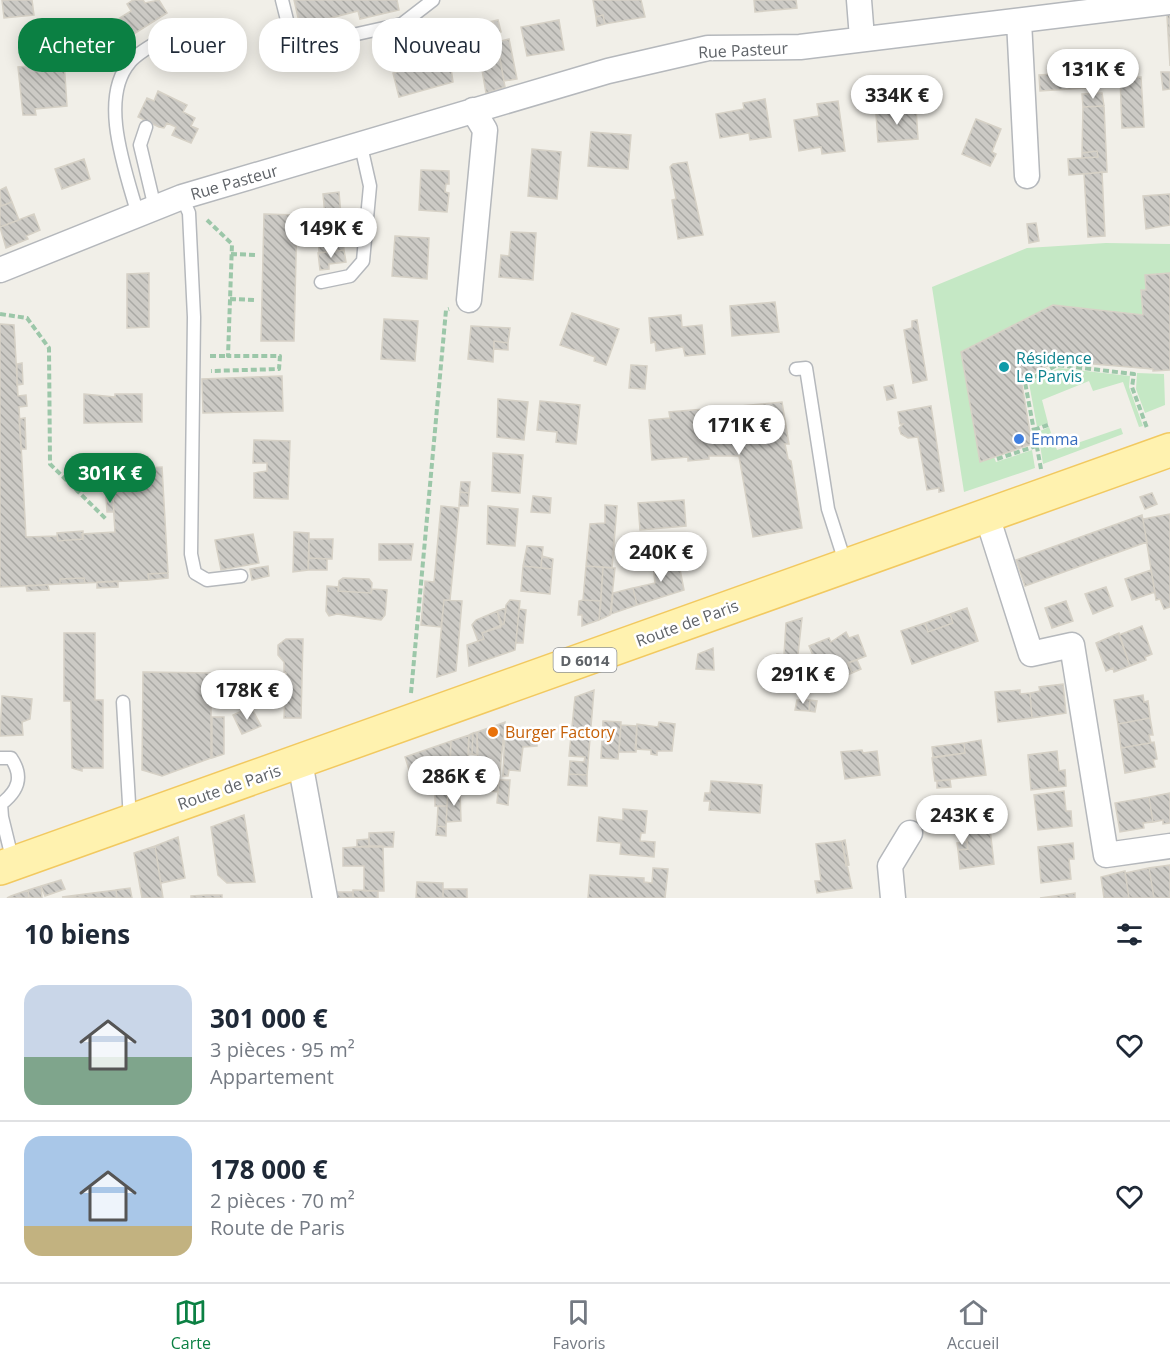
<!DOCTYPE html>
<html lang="fr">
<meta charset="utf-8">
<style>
body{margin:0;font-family:"Open Sans",sans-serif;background:#f2f2f3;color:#1f2937;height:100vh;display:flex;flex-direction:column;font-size:22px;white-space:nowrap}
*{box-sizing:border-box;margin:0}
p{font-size:20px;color:#747a83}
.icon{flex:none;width:33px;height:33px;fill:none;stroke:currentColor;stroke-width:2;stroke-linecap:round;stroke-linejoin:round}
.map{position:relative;height:898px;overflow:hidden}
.side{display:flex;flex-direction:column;background:#fff;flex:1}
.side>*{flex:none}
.banner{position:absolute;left:18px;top:18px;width:600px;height:54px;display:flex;gap:12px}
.price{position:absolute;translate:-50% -51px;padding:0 14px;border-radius:21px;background:#fff;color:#222;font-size:20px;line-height:39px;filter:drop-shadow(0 2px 3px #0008)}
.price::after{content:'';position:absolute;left:50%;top:36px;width:18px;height:14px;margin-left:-9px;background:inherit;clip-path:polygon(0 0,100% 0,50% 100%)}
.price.selected{background:#0b8043;color:#fff}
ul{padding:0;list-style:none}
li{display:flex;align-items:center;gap:18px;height:150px;padding:0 24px}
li+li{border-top:2px solid #e0e1e3}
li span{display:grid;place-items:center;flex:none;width:168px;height:120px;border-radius:18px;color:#555}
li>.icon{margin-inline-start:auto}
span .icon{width:72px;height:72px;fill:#fffc;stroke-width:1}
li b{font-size:26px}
h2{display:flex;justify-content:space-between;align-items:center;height:72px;padding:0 24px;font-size:26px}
.chip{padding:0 21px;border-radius:24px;background:#fff;box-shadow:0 3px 15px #0003;font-size:21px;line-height:54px}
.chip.selected{background:#0b8043;color:#fff}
.tab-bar{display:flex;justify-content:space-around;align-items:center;height:84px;border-top:2px solid #e0e1e3;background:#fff;font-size:16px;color:#747a83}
.tab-bar a{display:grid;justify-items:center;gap:3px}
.tab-bar .selected{color:#0b8043}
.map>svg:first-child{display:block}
</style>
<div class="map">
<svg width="1170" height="898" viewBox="0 0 1170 898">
<defs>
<pattern id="building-back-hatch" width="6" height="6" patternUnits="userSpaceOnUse" patternTransform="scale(1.5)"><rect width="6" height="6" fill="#cccac5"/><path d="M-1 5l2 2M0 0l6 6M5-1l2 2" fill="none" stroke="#a9a8a4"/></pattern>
</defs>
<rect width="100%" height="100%" fill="#f1efe8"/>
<path fill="#c5e8c5" d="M1106,243L1170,244V273L1145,275L1146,290H1141L1143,315L1053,305L962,352L980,462L994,457L996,462L1032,450L1035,468L964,492L932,287L1027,248Z
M1059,368L1130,376L1129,387L1143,426L1139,427L1123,382L1093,391L1089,381L1042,400L1048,423L1037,427L1029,383Z
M1137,373L1164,374L1165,405L1145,413L1136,389Z
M1049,427L1057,450L1121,428L1123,434L1043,464L1038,432Z"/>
<path fill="url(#building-back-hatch)" stroke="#d6d1c6" stroke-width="1.5" d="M2,0H32L34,15L4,18Z
M133,0H143L145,3L159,0L167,13L118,44L107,26L131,11L127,4Z
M294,0H397L399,10L360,19L358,11L300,26Z
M593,0H641L645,17L605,24L603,15L596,17Z
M754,0H796L797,8L755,12Z
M1170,13V66L1167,16Z
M603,15L605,24L597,26L596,17Z
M498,20L501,32L495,33L493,21Z
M559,20L564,50L527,56L521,27Z
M493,21L505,87L486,93L474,24Z
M509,39L517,79L504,81L497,42Z
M448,48L453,82L399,97L393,73L433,62L430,53Z
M1083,55L1085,88L1040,91L1039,75L1054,74L1053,56Z
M64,61L67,106L35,109L36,115H23L18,67L29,66V63Z
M1161,72H1170V89L1163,90Z
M1141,77L1144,127L1122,128L1120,78Z
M158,91L187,105L183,112L195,118L191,126L198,129L191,143L172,135L176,127L167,123L164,128L159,127L138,117L147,98L154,101Z
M1102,93L1104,106L1083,107L1082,94Z
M765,99L771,137L750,140L749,133L720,138L716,114L744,109L743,103Z
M838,101L845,151L822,154L821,147L799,151L794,120L819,116L817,104Z
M1104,106L1107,172L1069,175L1068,159L1098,157L1097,151L1082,153L1083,107Z
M916,108L918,139L878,142L876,114Z
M976,119L1001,129L992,152L996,154L990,166L962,154Z
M591,132L631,135L628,169L588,166Z
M532,149L561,152L557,199L528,196Z
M1097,151L1098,157L1082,158V153Z
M84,159L90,179L62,189L55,169Z
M687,162L703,235L678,239L672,200L676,199L670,167L673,164Z
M421,170L449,171V184H446L445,192L449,193L447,212L419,210Z
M1102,172L1105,236L1088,237L1084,174Z
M6,187L12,202L1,206L0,190Z
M339,192L344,250L319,253L318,227L326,226L323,194Z
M1170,194V225L1146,229L1143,196Z
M12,202L19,220L0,227V203L1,206Z
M34,214L40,230L26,236L28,239L6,248L0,227Z
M264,214L297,215L294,341H261Z
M1036,223L1039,241L1029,243L1027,224Z
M511,232L536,233L533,280L499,277L501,255L509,256Z
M395,236L429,238L427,279L392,276Z
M344,250L346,262L329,264V269L320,270L318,253Z
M149,273V327L127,328V274Z
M1170,273V370L1153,371V369L1057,361L1021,379L1032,444L980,462L961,352L1053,305L1143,315L1141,290H1146L1145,275Z
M775,302L779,332L732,336L730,306Z
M572,313L619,329L606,365L594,361L595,357L560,345Z
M681,315L682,327L702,325L705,354L685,356L683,347L656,351L655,342L651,343L649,318Z
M384,319L418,321L415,361L381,359Z
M917,320L927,380L913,383L904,330L912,328V321Z
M0,324L14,325L18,396L26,395L27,406L19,407L26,537L57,536L58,541L83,539L82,534L115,532L111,470L162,467L168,573L148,574L149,580L85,583L84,578L60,579V584L0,587Z
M471,326L510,328L508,343L494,341L493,362L468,359Z
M494,341L508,343V350L494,349Z
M22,363L23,384L17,385V364Z
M631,365L647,366L645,389L629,388Z
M282,376L283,411L203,413L202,379Z
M893,385L896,398L887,400L884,387Z
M84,394L115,397V394H142V422L84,423Z
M498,399L528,402L524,440L497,437Z
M540,401L580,405L576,444L556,442L557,432L537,430Z
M782,402L789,444H785L788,459L791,461L802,528L753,537L739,456H709V459L688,461V457L652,460L649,420L670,418L669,412L704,409V412L719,410V408Z
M931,406L944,491L939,492V488L927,490L918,437L908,438L901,434L899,428L903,424H900L898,412Z
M25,418L26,449H21L19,419Z
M254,440L290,441L288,499L254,498V473L267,471V463H253Z
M493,453L523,455L520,493L492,491Z
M461,482H470L469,493L460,492Z
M460,492L469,493L468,506H459Z
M1152,493L1157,504L1145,509L1140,497Z
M113,496L114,512H107L106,497Z
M533,496L551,498L550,513L531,512Z
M684,500L686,526L640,530L638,503Z
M605,505L617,506L612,568L586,566L590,524L605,523Z
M441,506L459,508L450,600H444L441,627L421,625L425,581L434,582Z
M488,506L518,509L515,546L487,544Z
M1170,514V607L1164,609L1160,599L1156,600L1143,519Z
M1142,515L1147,542L1025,586L1016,560Z
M83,531V539L58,541L57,533Z
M294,532L309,533L308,570L293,572Z
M253,534L259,563L221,570L215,540Z
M309,539H333L332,559L309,558Z
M379,544H413L411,560H379Z
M527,546L543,547L541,568L523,566Z
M542,556L553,559L552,569L541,568Z
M309,558L327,559V570H308Z
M678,559L684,590L637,605L633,588L655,583L653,564Z
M268,566L269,576L252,580L250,569Z
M523,566L552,569L550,594L521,591Z
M586,566L603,567L601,601L583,600Z
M603,567L615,568L610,615L599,620Z
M1151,570L1155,592L1132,600L1125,579Z
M168,573V578L149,580L148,574Z
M84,578L85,583L60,584V579Z
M343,578L369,579L372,583L371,593L338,591L339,581Z
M118,581V587L97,588V582Z
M48,585L49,590L27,591L26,586Z
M327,586L339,587L338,591L371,593L372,589L387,590L385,615L381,620L337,614L329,616L326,611Z
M1106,587L1113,606L1093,614L1085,594Z
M633,588L637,605L611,614L613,593Z
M444,600L462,601L456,671L437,677Z
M510,600L520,601L515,650L469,666L467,645L484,639L482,633L504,624L506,605Z
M583,600L601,601L599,620L582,626V615H578L579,601Z
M1066,601L1073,621L1052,628L1045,608Z
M506,608L504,624H502L497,611Z
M967,608L978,641L912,664L901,631L925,623L928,632L953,623L950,614Z
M519,609L526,610L523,643H516Z
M497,611L501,627L482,633L484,639L478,641L472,625L476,620Z
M950,614L953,623L928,632L925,623Z
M802,618L796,673L776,672L777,654L784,655L786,623Z
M1142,626L1152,654L1145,657L1146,660L1130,666L1119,635Z
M846,632L849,638L858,635L866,656L848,663L852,673L833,680L826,661L817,665L809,646L829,638L831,642Z
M64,633H95V700H103V768H82V771L72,768L71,701H64Z
M1119,633L1130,666L1114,672L1113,668L1106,671L1096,643Z
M286,639H303L301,718H284L286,673L284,672V662L278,655V645Z
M713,648L714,670L696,669L698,654Z
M857,660L861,669L852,673L848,663Z
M143,672L211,673V758L162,776L142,770Z
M1063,684L1066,713L1032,718L1030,693L1040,691L1039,687Z
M594,690L587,775L569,774L570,761L584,762L585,757L569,756L575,697Z
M1020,690V694L1030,693L1032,718L998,722L995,692Z
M1143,695L1144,702L1148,701L1150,718L1118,724L1114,700Z
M2,696L32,699L30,719L22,722L23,735L0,736Z
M797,700H810L809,711L795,710Z
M810,700L817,701L815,712L809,711Z
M251,707L261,726L242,734L233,715Z
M212,717H224V754L212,758Z
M1150,718L1153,735H1149L1151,743L1121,748L1118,724Z
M603,721L621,722L618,759L601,758Z
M505,722L498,792L481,790L483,774H488L489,759H477V732Z
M659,722L675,724L672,751H657V755L651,754V750L635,749L637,724L658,727Z
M621,725L637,726L636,752H619Z
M505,729H537V746L523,747L520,771L509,770L508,776H503Z
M477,732L478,755L472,754L473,733Z
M473,733L472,754H468L469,735Z
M469,735L468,771L450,770L451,741Z
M981,740L986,775L935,781L932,758L965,753L964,743Z
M451,741L447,806H435V771L412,779L405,757Z
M1154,742L1157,759L1153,760L1155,767L1125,773L1121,748Z
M964,743L965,753L933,757L932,747Z
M862,750L863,753L877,751L880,775L845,779L841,752Z
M1057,751L1059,771L1065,770L1066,786L1031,790L1028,755Z
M450,770L468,771L467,779L449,777Z
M426,774L429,780L414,785L412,779Z
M569,774L587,775V786L568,785Z
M499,780H510L508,805L497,803Z
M950,780L951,787L937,788V781Z
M711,781L762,785L760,813L709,810L710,801H704L705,793H710Z
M448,791L460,792L461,821L446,822Z
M1064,791L1066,811H1071L1072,826L1038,830L1034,795Z
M1170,793V823L1163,824V820L1153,822L1149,797Z
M1149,797L1153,822L1143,823L1144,828L1120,832L1115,803Z
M438,806H447L446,827L437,826Z
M623,809L647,811L645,833H641L640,841L655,842L654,857L620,854L621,843L597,841L599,817L623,820Z
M244,815L255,882L227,883L218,875L211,827Z
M989,820L994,864L960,869L958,850L968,849L964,823Z
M437,826L446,827V836L436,835Z
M394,832L393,847H369V833Z
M178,837L185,878L161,883L155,846Z
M369,839V847H357V840Z
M845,840L849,865L846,866L842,841Z
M842,841L852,888L817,893L815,881H821L816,844Z
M967,842L968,849L958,850L957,843Z
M1073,843L1074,859H1069L1071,879L1041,883L1038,847Z
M155,846L163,898H142L134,853Z
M368,846H383L384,891H364V866H343V848Z
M1170,865V898H1154L1149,868Z
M653,868L668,869L665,898H588L590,875L644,878V882L652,883Z
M1149,868L1154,898H1129L1125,873Z
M1125,871L1129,898H1104L1101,877Z
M61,880L65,889L45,896L41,886Z
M417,882L443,883V898H416Z
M41,886L42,898H29L28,890Z
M130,888L132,898H117L116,890Z
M443,889H467V898H443Z
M28,890L29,898H7L11,896Z
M116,890L117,898L62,897L93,893Z
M353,890L378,891V898H353Z
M334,892H353V898H335Z
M1075,893V898H1040Z
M207,895H222V898H191V896Z"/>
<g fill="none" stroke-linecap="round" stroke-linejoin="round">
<defs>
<path id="lane" d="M282,0L294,48L402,24L433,0
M146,127L140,145L155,208
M182,197L189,213L194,317L191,554L195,573L207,580L241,576
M138,215C126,172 98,99 130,62C139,51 157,43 169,35
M321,282L350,276L363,261L370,186L361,146
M796,369L806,368L828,509L846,565
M123,702L130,820
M0,758H11C24,777 18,791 1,804
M1,804L2,817L13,862"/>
<path id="street" d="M859,0L862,38
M1019,21L1027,176
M0,270L182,197L608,71L708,48L800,47L1170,2
M469,300L485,130L473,110
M987,516L1031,654L1072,645L1106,855L1170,846
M300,762L325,898
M893,898L890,866L910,833"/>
<path id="primary" d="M0,868L1170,450"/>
</defs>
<use href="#lane" stroke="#b5b8bc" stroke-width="15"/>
<use href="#street" stroke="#b5b8bc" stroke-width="27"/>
<use href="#primary" stroke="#f2c960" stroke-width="36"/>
<path stroke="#9cc7a9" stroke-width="4" stroke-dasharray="6 3" stroke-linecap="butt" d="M207,220L232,244L228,356H280L279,369L211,371
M231,254L256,255
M230,299L255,300
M0,314L27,318L49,348L50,464L106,519
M210,356H228
M1034,430L1048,425
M997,459L1036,446
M1041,469L1025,382L1057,365L1134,374L1132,387L1147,428
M411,693L446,310L449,309"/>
<use href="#lane" stroke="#fff" stroke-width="12"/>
<use href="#street" stroke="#fff" stroke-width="24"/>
<use href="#primary" stroke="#fff2af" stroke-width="33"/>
</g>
<circle fill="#0f9aa8" stroke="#fff" stroke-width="2" cx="1004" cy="367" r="6"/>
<circle fill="#3f7fe0" stroke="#fff" stroke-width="2" cx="1019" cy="439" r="6"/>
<circle fill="#e8710a" stroke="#fff" stroke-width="2" cx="493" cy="732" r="6"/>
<g text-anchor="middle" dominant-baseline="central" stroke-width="5" stroke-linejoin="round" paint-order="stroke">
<rect fill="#fff" stroke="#8f9295" stroke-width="1.5" x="553.5" y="648" width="63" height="24" rx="4.5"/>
<g font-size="15" font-weight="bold" fill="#5f6368">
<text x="585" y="660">D 6014</text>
</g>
<g font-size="16" fill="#5f6368" stroke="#fff">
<text transform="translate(743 50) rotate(-3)">Rue Pasteur</text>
<text transform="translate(234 182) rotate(-16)">Rue Pasteur</text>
<text transform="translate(687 623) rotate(-20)">Route de Paris</text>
<text transform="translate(229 787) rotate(-19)">Route de Paris</text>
</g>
<g font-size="16" fill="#0d838f" stroke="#fff" text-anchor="start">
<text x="1016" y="358">Résidence<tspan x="1016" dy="18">Le Parvis</tspan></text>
</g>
<g font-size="16" fill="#366cbe" stroke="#fff" text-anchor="start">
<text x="1031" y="439">Emma</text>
</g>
<g font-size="16" fill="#c56008" stroke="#fff" text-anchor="start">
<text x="505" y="732">Burger Factory</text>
</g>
</g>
</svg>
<b class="price" style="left:1093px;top:100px">131K €</b>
<b class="price" style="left:897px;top:126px">334K €</b>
<b class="price" style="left:331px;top:259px">149K €</b>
<b class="price" style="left:739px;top:456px">171K €</b>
<b class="price selected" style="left:110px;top:504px">301K €</b>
<b class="price" style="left:661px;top:583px">240K €</b>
<b class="price" style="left:803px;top:705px">291K €</b>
<b class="price" style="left:247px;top:721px">178K €</b>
<b class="price" style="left:454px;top:807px">286K €</b>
<b class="price" style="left:962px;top:846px">243K €</b>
<div class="banner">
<a class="chip selected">Acheter</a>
<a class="chip">Louer</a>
<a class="chip">Filtres</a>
<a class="chip">Nouveau</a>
</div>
</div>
<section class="side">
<h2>10 biens<svg class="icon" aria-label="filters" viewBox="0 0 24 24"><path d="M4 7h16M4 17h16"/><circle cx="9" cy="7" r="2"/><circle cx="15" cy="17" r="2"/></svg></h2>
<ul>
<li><span style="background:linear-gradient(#c9d6e8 60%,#7fa58c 0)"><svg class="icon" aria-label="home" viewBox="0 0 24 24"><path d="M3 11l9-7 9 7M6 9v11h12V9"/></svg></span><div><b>301 000 €</b><p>3 pièces · 95 m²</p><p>Appartement</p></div><svg class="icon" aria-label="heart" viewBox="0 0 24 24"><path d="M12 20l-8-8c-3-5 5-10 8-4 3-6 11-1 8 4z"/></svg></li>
<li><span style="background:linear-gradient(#a9c7e8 75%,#c2b280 0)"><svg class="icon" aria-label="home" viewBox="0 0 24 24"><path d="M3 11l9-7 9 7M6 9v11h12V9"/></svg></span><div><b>178 000 €</b><p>2 pièces · 70 m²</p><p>Route de Paris</p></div><svg class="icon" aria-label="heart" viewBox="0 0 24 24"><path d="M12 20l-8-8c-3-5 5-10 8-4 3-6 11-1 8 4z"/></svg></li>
</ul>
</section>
<nav class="tab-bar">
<a class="selected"><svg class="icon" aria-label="map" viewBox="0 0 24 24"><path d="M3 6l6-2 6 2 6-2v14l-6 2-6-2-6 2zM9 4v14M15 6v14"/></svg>Carte</a>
<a><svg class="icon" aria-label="saved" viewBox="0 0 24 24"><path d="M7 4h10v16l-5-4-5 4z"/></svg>Favoris</a>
<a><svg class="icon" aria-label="home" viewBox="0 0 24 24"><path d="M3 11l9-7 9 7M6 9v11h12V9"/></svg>Accueil</a>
</nav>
